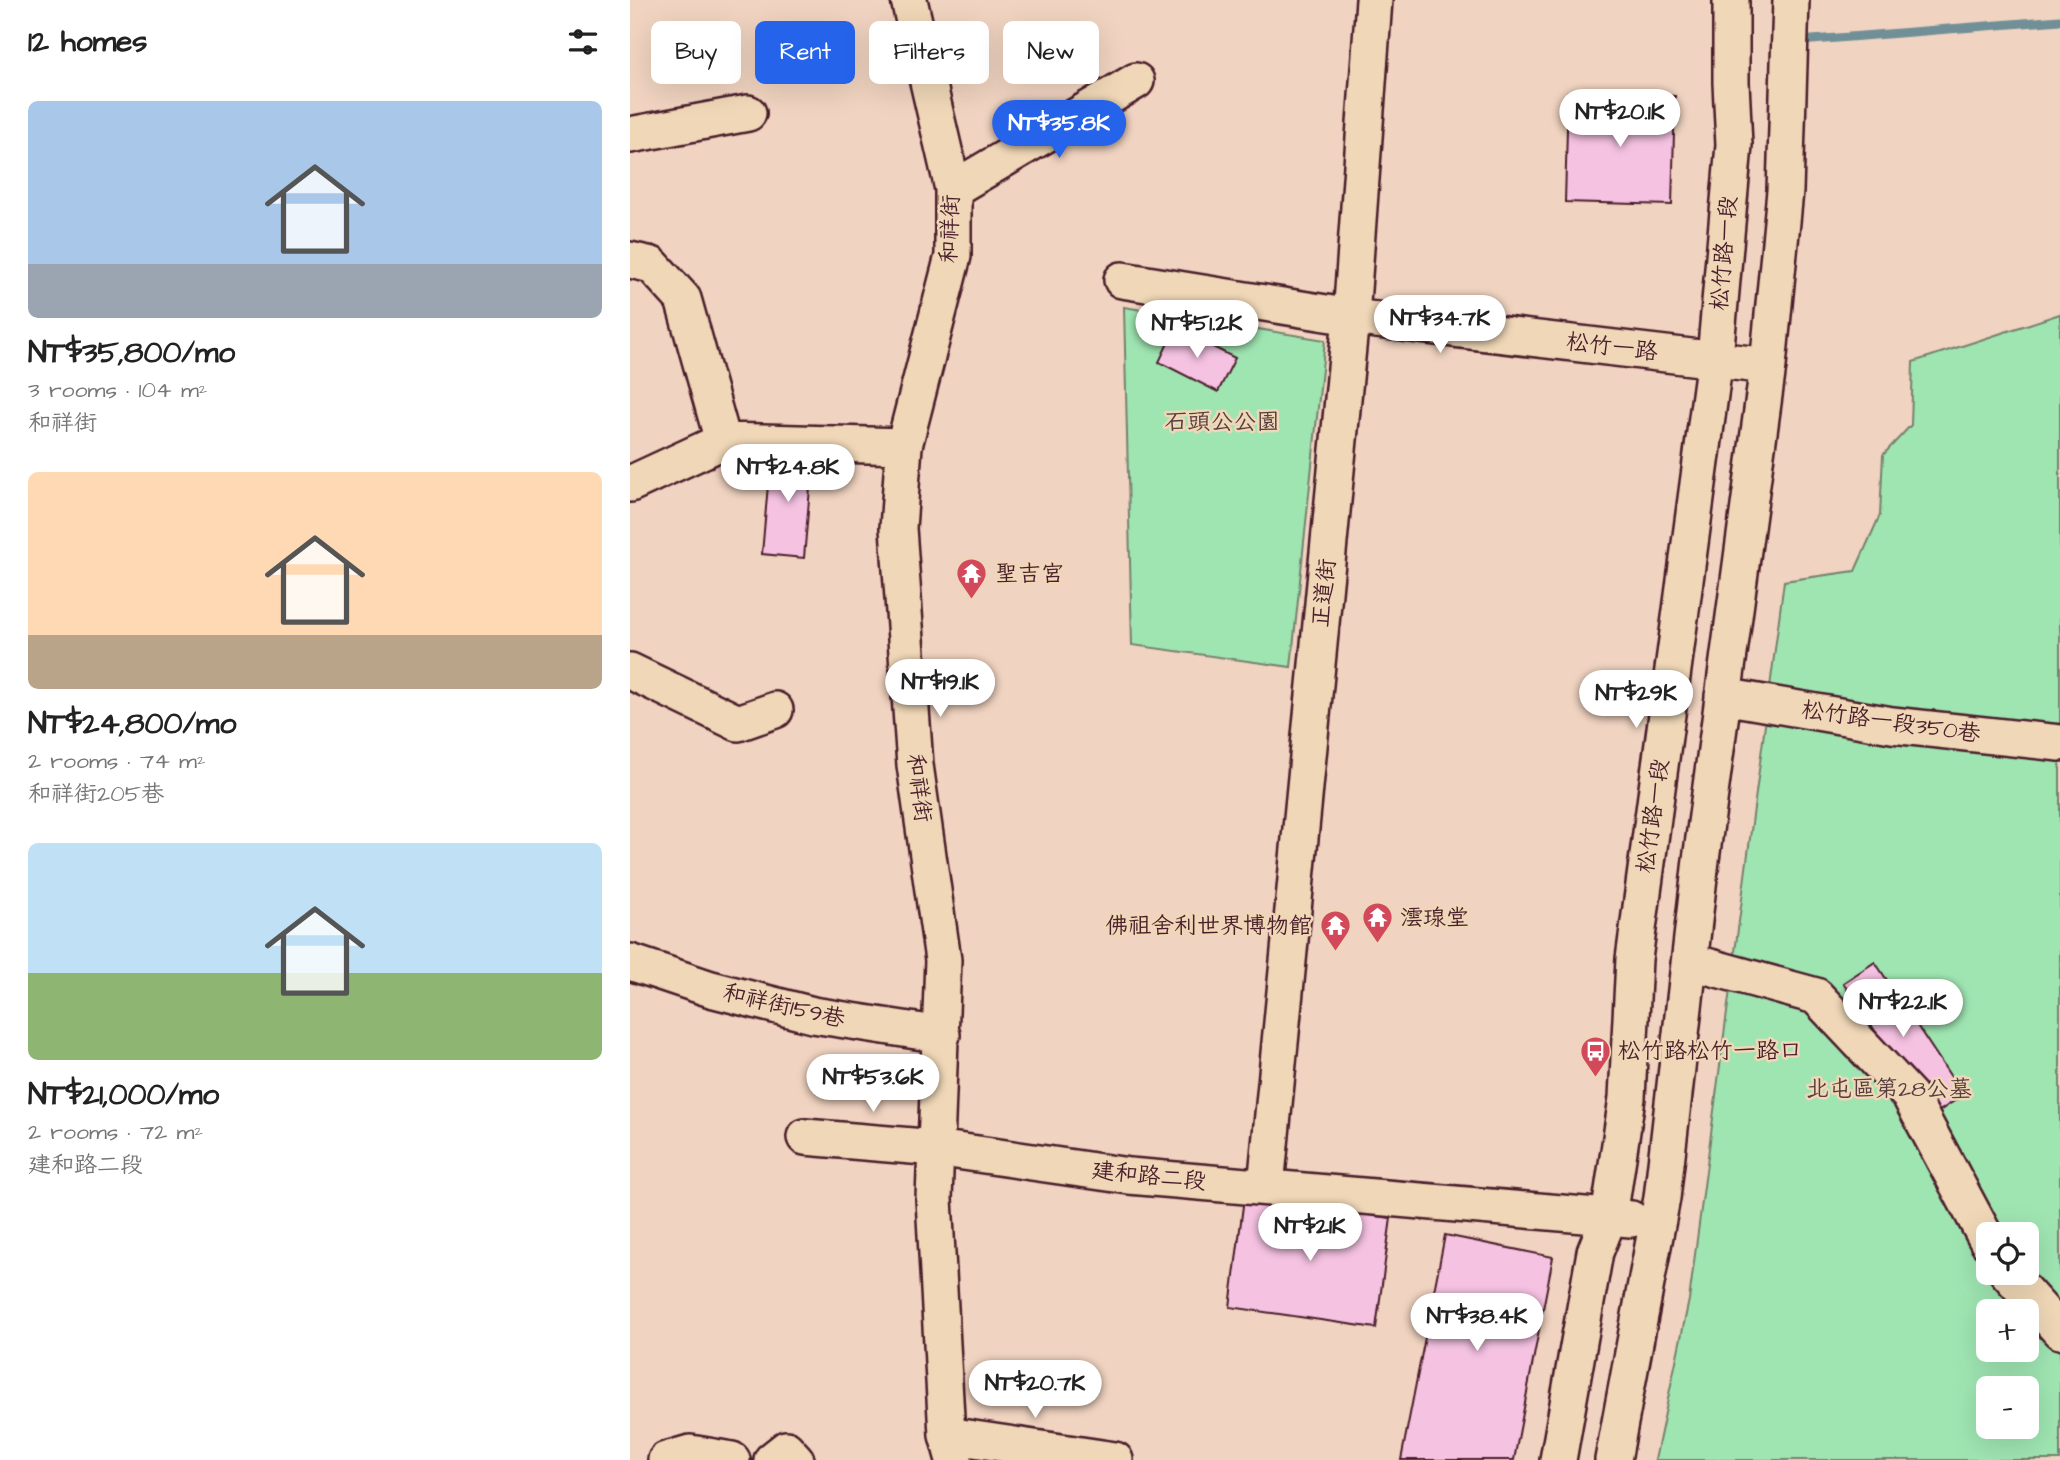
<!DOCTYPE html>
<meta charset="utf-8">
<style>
body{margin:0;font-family:"Architects Daughter","LXGW WenKai TC",sans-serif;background:#f2f2f2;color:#222;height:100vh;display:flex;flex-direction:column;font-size:26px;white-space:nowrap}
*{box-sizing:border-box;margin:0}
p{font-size:23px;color:#767676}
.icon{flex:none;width:38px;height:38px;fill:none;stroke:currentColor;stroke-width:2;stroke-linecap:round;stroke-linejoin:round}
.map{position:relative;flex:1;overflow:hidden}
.sheet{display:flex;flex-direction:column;background:#fff;width:630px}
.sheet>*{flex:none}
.top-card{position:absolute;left:21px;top:21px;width:665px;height:63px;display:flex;gap:14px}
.buttons{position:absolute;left:1346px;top:1222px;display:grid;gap:14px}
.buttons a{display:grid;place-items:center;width:63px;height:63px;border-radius:10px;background:#fff;box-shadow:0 7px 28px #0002;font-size:35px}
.price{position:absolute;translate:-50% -60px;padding:0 16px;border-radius:24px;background:#fff;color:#222;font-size:23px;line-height:46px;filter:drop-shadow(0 2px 4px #0008)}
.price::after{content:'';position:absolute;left:50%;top:42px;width:21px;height:16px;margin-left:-10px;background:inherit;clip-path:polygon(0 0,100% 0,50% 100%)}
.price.on{background:#2563eb;color:#fff}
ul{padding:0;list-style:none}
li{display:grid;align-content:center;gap:14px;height:371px;padding:0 28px}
li span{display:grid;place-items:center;height:217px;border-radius:10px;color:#555}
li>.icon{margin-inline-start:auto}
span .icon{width:126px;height:126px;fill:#fffc;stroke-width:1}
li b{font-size:30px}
h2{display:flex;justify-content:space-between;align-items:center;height:84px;padding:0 28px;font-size:30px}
.chip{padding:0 24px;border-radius:10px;background:#fff;box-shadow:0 7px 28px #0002;font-size:24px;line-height:63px}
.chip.on{background:#2563eb;color:#fff}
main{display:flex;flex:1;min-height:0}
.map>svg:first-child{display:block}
</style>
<main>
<section class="sheet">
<h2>12 homes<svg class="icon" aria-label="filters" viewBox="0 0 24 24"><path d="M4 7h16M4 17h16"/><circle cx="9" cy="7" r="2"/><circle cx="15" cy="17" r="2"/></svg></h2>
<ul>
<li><span style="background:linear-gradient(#a9c7e8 75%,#9aa5b1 0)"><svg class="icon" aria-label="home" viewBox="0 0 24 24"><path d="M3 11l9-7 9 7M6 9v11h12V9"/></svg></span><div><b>NT$35,800/mo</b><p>3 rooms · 104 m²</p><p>和祥街</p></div></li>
<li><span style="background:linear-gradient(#ffd9b3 75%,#b9a48a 0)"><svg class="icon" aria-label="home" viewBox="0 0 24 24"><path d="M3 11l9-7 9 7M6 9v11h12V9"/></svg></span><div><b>NT$24,800/mo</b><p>2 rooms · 74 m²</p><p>和祥街205巷</p></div></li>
<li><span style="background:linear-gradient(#bfe0f5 60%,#8fb573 0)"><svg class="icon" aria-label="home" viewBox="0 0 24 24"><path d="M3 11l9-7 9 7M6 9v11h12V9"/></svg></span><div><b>NT$21,000/mo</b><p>2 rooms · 72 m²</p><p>建和路二段</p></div></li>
</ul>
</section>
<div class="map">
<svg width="1430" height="1460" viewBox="0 0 1430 1460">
<rect width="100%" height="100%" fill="#f0d3c0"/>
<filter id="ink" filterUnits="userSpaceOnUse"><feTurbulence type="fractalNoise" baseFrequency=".0143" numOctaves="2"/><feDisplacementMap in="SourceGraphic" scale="14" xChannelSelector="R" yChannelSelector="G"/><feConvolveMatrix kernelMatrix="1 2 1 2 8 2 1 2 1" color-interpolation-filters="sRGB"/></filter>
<g filter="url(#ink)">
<path fill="#9fe5b2" stroke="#74826e" stroke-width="2" fill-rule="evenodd" d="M494,307L695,340L661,667L502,645Z
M1430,314V1460H1025L1059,1300L1154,581L1225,571L1250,515L1253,455L1281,425L1283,362ZM1358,1234H1396V1272H1358ZM1358,1311H1396V1349H1358ZM1358,1388H1396V1426H1358Z"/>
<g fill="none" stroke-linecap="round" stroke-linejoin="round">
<path stroke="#6f8f97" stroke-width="9" d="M1170,41L1430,20"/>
</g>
<path fill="#f5c2e2" stroke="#4a1f2b" stroke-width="2" d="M938,92L1045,96L1042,205L935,202Z
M545,328L605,358L588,392L529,362Z
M141,450L183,453L174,558L132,554Z
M1245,962L1333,1095L1302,1116L1213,983Z
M614,1198L761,1218L746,1328L600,1307Z
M815,1235L923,1257L884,1460H771Z"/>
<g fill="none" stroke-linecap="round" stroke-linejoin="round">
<defs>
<path id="minor" d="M279,0L323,189V256L274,446L268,528L285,765L313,960L304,1199L317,1435L324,1460
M0,135L118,113
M323,189L506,81
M0,260L22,265L53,299L93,441
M492,280L721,317L1138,366
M0,484L93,441L274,446
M0,671L108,723L145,710
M1093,696L1262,725L1430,743
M0,962L81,989L183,1015L312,1035
M1062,962L1186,996L1280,1096L1358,1242
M175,1137L306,1148L499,1176L1001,1219
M636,1186L721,317L744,0
M1377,1272L1430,1331
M317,1435L485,1460
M36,1460L60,1453L102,1460
M142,1460L156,1449L166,1460
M928,1460L965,1252L979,1217L997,1098L1004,959L1085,358L1104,145L1101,83V0
M983,1460L1032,1198L1071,860L1138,366L1155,191L1161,0"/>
</defs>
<use href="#minor" stroke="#4a1f2b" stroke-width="40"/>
<use href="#minor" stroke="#efd7b7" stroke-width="35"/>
</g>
</g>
<defs>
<symbol id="temple-pin" viewBox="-11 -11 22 30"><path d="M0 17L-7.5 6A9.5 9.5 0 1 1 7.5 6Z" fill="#d1495b" stroke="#efd7b7"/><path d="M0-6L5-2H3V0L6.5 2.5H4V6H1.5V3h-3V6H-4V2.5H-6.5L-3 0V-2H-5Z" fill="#fff"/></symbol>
<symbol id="bus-pin" viewBox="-11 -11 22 30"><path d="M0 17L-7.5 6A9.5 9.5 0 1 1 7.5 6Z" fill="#d1495b" stroke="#efd7b7"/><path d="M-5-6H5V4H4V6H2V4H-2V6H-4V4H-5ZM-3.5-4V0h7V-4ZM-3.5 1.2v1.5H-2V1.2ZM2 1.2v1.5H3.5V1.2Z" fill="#fff"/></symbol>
</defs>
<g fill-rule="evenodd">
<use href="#temple-pin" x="324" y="556" width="35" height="47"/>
<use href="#temple-pin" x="730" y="900" width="35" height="47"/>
<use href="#temple-pin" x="688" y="908" width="35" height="47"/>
<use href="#bus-pin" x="948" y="1034" width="35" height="47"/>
</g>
<g text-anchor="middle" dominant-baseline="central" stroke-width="5" stroke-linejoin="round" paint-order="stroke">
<g font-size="23" fill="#4a1f2b" stroke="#efd7b7">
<text transform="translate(320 229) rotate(-88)">和祥街</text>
<text transform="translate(1094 253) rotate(-85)">松竹路一段</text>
<text transform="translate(982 347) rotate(7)">松竹一路</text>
<text transform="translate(694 593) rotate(-84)">正道街</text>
<text transform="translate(1261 722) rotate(8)">松竹路一段350巷</text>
<text transform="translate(289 788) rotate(83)">和祥街</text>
<text transform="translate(1023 816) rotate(-82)">松竹路一段</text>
<text transform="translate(154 1006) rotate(13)">和祥街159巷</text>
<text transform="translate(519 1176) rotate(6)">建和路二段</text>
</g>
<g font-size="23" fill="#573d3f" stroke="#efd7b7">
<text x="592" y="422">石頭公公園</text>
<text x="1259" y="1089">北屯區第28公墓</text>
</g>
<g font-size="23" fill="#4a1f2b" stroke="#efd7b7" text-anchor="start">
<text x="365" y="574">聖吉宮</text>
<text x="770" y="918">澐瑔堂</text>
<text x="682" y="926" text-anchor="end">佛祖舍利世界博物館</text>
<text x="988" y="1051">松竹路松竹一路口</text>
</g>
</g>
</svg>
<div class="buttons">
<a><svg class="icon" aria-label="locate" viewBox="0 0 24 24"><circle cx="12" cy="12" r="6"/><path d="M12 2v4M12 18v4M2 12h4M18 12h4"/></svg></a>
<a>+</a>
<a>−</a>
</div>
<b class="price" style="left:990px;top:149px">NT$20.1K</b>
<b class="price on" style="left:429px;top:160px">NT$35.8K</b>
<b class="price" style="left:810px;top:355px">NT$34.7K</b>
<b class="price" style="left:567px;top:360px">NT$51.2K</b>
<b class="price" style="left:158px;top:504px">NT$24.8K</b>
<b class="price" style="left:310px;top:719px">NT$19.1K</b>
<b class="price" style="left:1006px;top:730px">NT$29K</b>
<b class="price" style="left:1273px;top:1039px">NT$22.1K</b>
<b class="price" style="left:243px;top:1114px">NT$53.6K</b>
<b class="price" style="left:680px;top:1263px">NT$21K</b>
<b class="price" style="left:847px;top:1353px">NT$38.4K</b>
<b class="price" style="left:405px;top:1420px">NT$20.7K</b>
<div class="top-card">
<a class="chip">Buy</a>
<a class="chip on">Rent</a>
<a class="chip">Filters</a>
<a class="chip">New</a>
</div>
</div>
</main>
